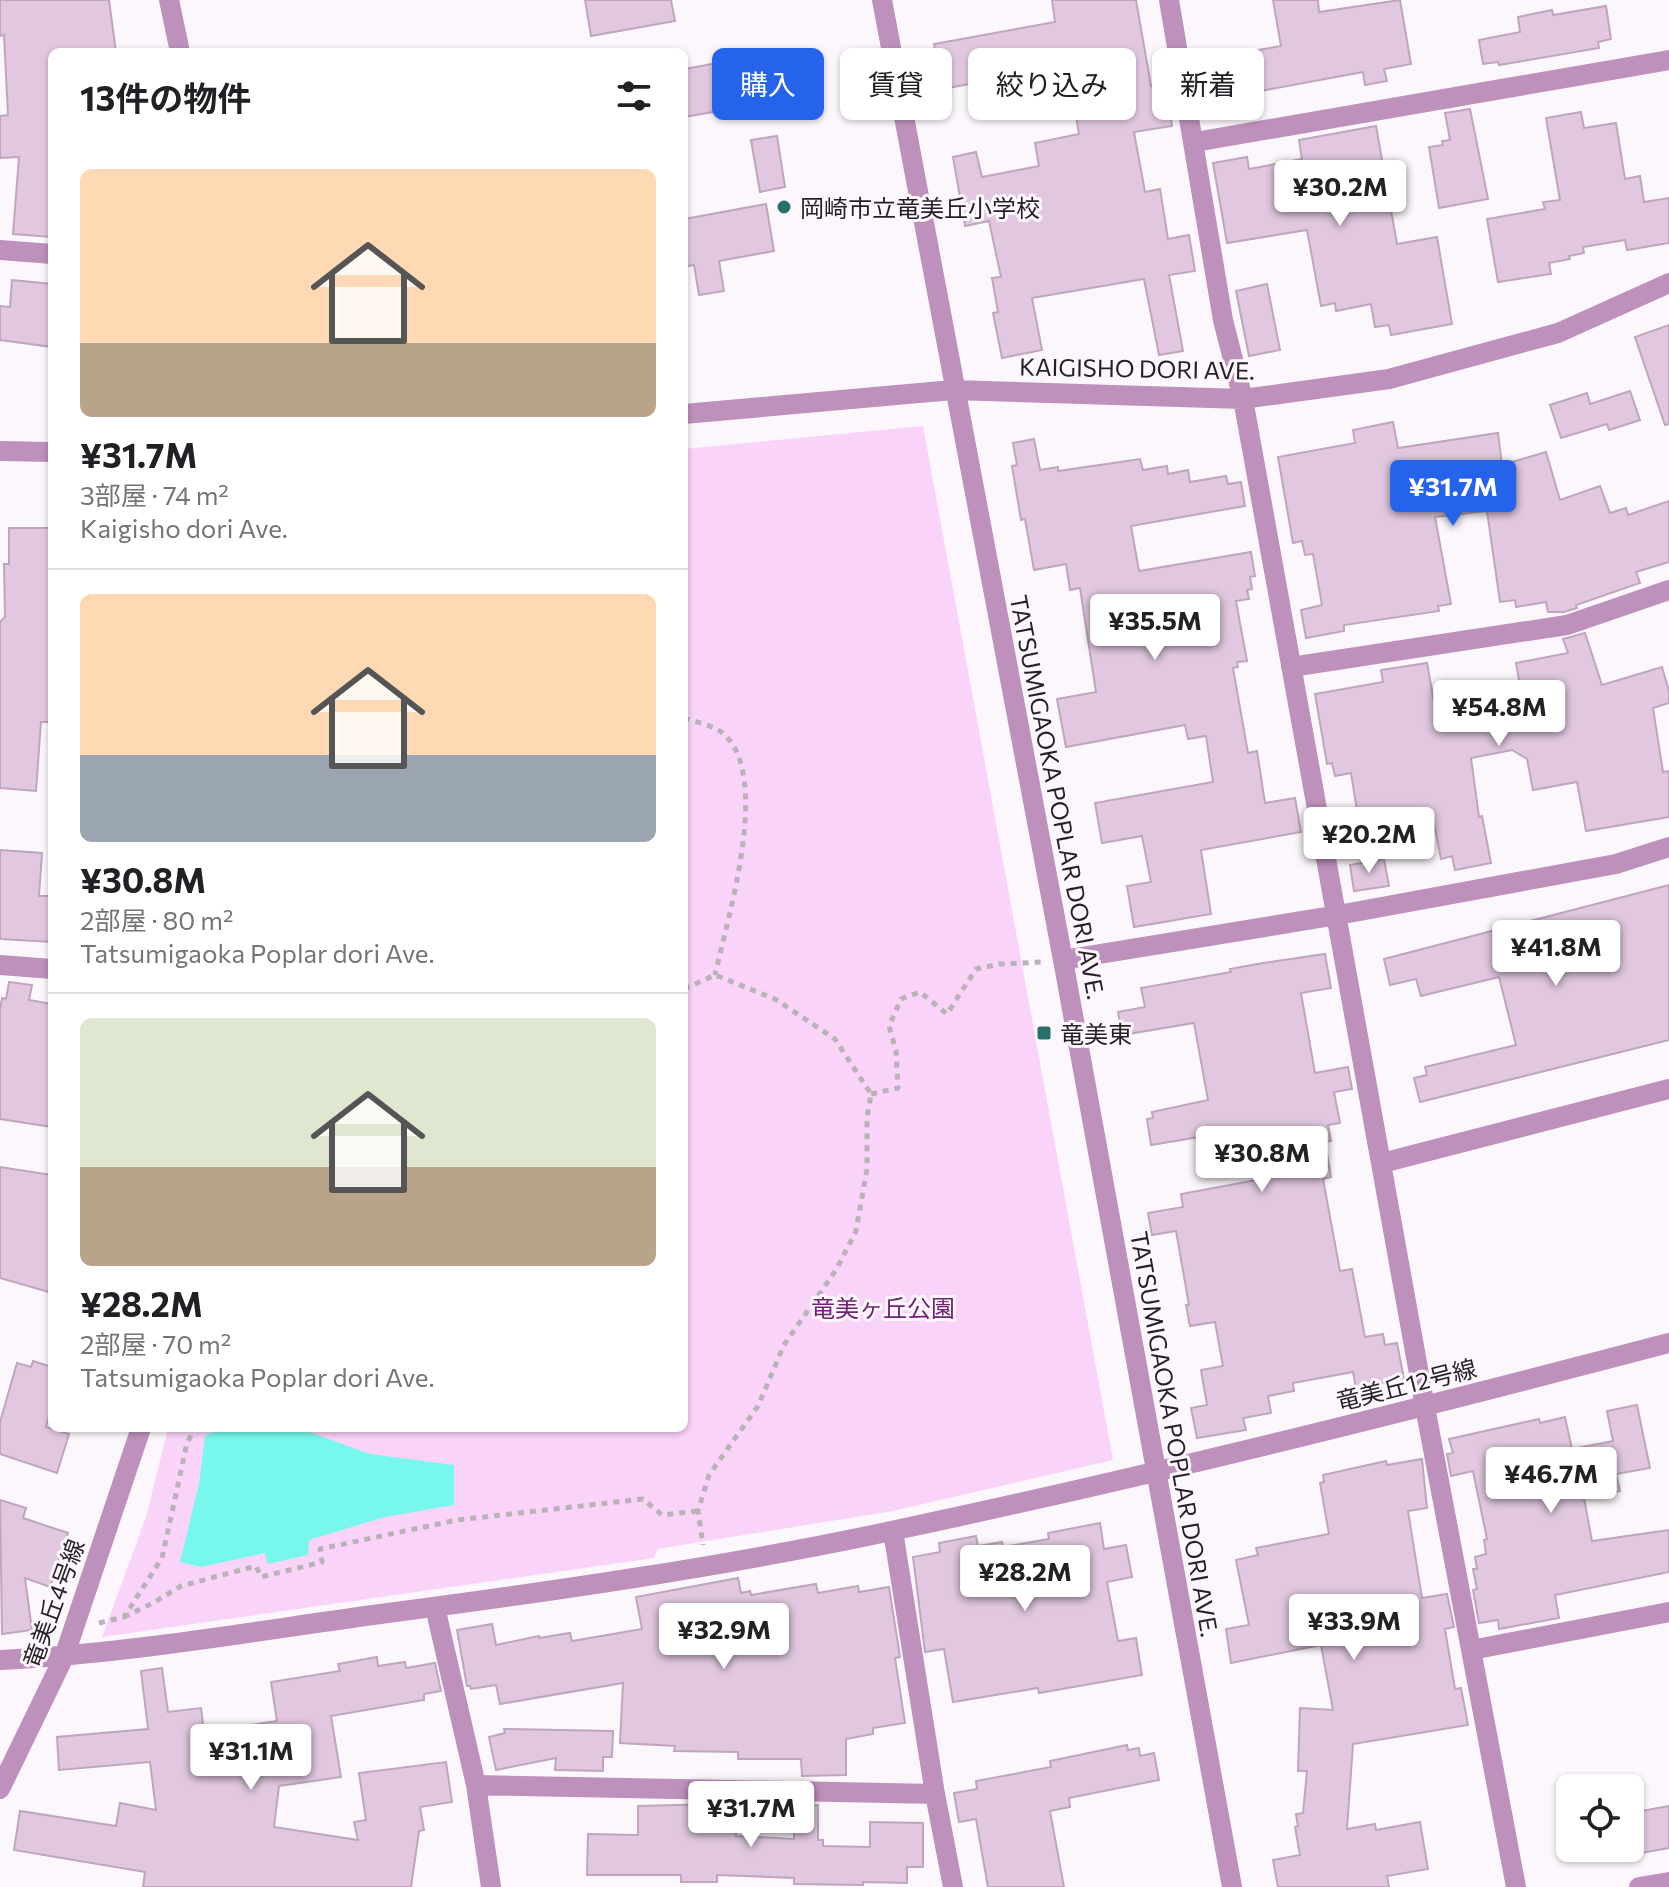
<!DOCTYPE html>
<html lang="ja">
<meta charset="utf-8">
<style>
body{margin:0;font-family:Commissioner,"Noto Sans JP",sans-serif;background:#f2f2f2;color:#202124;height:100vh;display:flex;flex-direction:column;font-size:30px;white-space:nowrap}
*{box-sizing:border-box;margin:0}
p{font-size:26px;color:#757577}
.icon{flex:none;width:44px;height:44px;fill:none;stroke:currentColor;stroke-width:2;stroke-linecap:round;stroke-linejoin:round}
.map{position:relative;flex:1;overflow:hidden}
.panel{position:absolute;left:48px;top:48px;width:640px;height:1384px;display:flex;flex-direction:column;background:#fff;border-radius:12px;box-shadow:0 2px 6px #0004}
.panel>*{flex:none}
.guide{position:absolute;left:712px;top:48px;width:760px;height:72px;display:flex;gap:16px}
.buttons{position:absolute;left:1556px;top:1774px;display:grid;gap:16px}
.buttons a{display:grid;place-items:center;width:88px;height:88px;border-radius:12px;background:#fff;box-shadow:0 2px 6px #0004;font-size:40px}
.price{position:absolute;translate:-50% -68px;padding:0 18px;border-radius:8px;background:#fff;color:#222;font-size:26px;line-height:52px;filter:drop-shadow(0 2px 4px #0008)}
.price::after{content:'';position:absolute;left:50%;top:48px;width:24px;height:18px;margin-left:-12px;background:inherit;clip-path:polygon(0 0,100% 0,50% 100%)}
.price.active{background:#2563eb;color:#fff}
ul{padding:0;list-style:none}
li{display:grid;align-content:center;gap:16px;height:424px;padding:0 32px}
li+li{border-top:2px solid #e0e0e0}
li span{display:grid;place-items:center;height:248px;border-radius:12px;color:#555}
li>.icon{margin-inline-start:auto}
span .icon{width:144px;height:144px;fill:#fffc;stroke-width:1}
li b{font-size:34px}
h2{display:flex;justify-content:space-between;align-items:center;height:96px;padding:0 32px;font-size:34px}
.tag{padding:0 28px;border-radius:12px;background:#fff;box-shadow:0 2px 6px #0004;font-size:28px;line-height:72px}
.tag.active{background:#2563eb;color:#fff}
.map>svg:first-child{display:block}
</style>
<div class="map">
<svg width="1669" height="1887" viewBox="0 0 1669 1887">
<rect width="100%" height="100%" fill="#fcf7fc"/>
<path fill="#fad3f8" d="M923,426L1113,1460L893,1511L658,1549L654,1558L102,1637L146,1517L168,1428H684V449Z"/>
<path fill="#78f8ec" d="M222,1428H298L370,1454L454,1465V1505L385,1517L309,1540L308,1555L268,1564L265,1553L201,1567L180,1562L199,1484L205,1436Z"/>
<path fill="#e1c8e0" stroke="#bfa6be" stroke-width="2" d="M0,0H109L116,52H52V237L13,234L19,157L0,158V116L8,115L4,35L0,36Z
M585,0H671L675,21L591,36Z
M1052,0H1136L1151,86L1165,83L1172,126L1134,132L1145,192L1160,189L1168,239L1189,235L1195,271L1169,275L1183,351L1159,355L1144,279L1032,298L1042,350L1002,358L993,313L998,312L992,278L1001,277L989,221L965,226L953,157L976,152L982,177L1039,166L1035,143L1079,134L1072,91L1040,97L1036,72L942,89L934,44L1055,22Z
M1273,0H1318L1319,12L1400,0L1411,64L1384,69L1387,81L1365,85L1363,72L1212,100L1204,60L1281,46Z
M1606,6L1611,39L1598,42L1599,48L1499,65L1498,62L1483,64L1479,40L1520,32L1518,17L1552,10L1553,15Z
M745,58L754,105L684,117V69Z
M1470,109L1488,199L1439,208L1429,147L1443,145L1442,141L1450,140L1445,113Z
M1581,112L1584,128L1616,123L1625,179L1640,176L1644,202L1669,198V243L1627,250L1625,240L1583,247L1584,253L1569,256L1570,259L1549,263L1551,274L1498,282L1487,219L1545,209L1543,202L1560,200L1546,118Z
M1376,126L1397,244L1437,237L1452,324L1391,335L1389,325L1375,327L1371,304L1336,311L1335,303L1321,306L1307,230L1227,243L1213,163L1247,157L1249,169L1302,159L1299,140Z
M777,136L785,187L760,192L751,140Z
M766,204L774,251L719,261L724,291L699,295L694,265L684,267V219Z
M12,280L52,284V347L0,340V306L10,307Z
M1267,284L1280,350L1249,356L1236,291Z
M1669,325V424L1665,425L1635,337Z
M1630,391L1640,420L1609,430L1607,424L1561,438L1550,405L1587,393L1590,404Z
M1393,422L1398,448L1498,433L1502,465L1546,452L1560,500L1600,486L1610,513L1626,508L1628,515L1669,501V562L1636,572L1640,583L1576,605L1577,608L1564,612H1548L1546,602L1516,607L1515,600L1500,602L1487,511L1435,517L1451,604L1438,606L1439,611L1344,625V631L1306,638L1301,610L1322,605L1313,554L1305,555L1302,541L1293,543L1278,457L1355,443L1353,430Z
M1034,439L1040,470L1058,467V471L1140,459L1143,470L1167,466L1168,474L1188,470L1190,482L1226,476L1228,484L1241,482L1245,506L1131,526L1139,571L1251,552L1255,576L1250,577L1252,589L1247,590L1249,599L1236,601L1247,661L1237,662L1238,667L1233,668L1248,753L1257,751L1265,803L1295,798L1301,832L1201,850L1211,914L1134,927L1127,886L1151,882L1142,836L1102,843L1095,803L1213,782L1206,736L1188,739L1185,725L1066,747L1057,699L1096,692L1080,588L1070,590L1066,564L1034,570L1025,519L1021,520L1012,466L1017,465L1013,443Z
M9,528H52V658L49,722H41L36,791L0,788V622L5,617L4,564H9Z
M1585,633L1602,685L1662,667L1669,691V703L1653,708L1663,772L1669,771V817L1586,831L1577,782L1533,790L1527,759L1512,750L1471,758L1479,817L1482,816L1491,863L1455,870L1452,856L1441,859L1434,823L1361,836L1351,773L1335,776L1332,763L1327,764L1315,694L1383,682L1381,670L1427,663L1437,719L1523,703L1516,663L1568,653L1563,639Z
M0,850L42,853L39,896H52V942L0,939Z
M1384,859L1389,886L1354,891L1350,865Z
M1669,885V1040L1420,1102L1414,1078L1427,1075L1425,1067L1516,1045L1499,977L1421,996L1416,979L1390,985L1384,959Z
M1325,954L1331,988L1301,993L1315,1073L1348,1067L1352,1089L1334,1092L1340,1123L1328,1125L1331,1141L1325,1142L1331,1177L1323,1179L1340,1271L1352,1269L1365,1337L1383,1334L1385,1345L1397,1343L1404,1379L1356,1388L1353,1372L1293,1383L1294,1391L1268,1396L1271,1413L1243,1418L1246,1430L1197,1438L1191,1408L1207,1405L1201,1370L1223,1366L1215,1322L1190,1326L1186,1305H1189L1176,1231L1152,1235L1148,1213L1183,1207L1181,1194L1262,1179L1253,1128L1151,1145L1147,1119L1153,1118L1152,1112L1208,1100L1194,1023L1122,1035L1118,1012L1145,1007L1141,988L1231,972L1230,969L1263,963Z
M9,982L32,985L29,1000L52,1004V1127L0,1119V1010L2,998L6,999Z
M0,1167L52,1175V1293L0,1278Z
M33,1361L52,1367V1406L46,1427L69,1434L57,1473L0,1454V1422L17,1363L31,1367Z
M1637,1405L1650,1468L1616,1474L1620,1491L1584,1498L1592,1541L1669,1530V1572L1555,1595L1559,1618L1499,1629L1498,1620L1479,1623L1473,1590L1477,1589L1473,1569H1477L1475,1557L1486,1554L1484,1540L1487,1539L1473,1471L1451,1476L1447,1454L1453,1453L1449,1439L1539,1419L1540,1423L1565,1417L1572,1449L1613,1441L1607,1411Z
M1422,1459L1427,1508L1408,1511L1422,1598L1447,1594L1454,1627L1445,1629L1455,1689L1461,1688L1468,1725L1353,1744L1347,1829L1375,1824L1376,1830L1420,1822L1428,1869L1387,1876L1389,1887H1278L1273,1860L1300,1855L1295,1827L1298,1826L1296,1814L1303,1813L1307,1771H1298L1300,1708L1333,1710L1321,1645L1231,1663L1226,1629L1249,1625L1236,1560L1258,1555L1256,1548L1329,1534L1320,1483L1324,1482L1323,1475L1386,1461L1387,1465Z
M0,1500L26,1508L23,1518L68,1533L50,1587L25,1578L32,1630L2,1634Z
M1100,1523L1104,1549L1126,1545L1132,1577L1107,1582L1118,1641L1136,1638L1142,1675L1039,1693L1038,1688L953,1702L944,1649L925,1652L913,1557L940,1552L939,1543L976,1536L978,1546L1002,1542L1003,1547L1049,1539L1048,1533Z
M738,1578L741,1593L750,1591L751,1595L816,1584L818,1593L858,1586L859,1592L889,1587L900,1657L895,1658L905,1723L873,1728V1734L846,1739V1775L802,1776L801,1759H738V1752L674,1751L675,1746L620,1743L623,1683L500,1704L496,1685L471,1689L470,1686H467L457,1630L492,1624L496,1645L539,1636V1638L570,1633L572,1641L642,1629L636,1597Z
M377,1657L378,1666L405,1662L406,1668L435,1663L441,1691L424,1694V1700L331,1716L341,1777L279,1786L274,1827L358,1840L354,1822L366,1820L359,1773L446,1762L452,1802L420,1807L424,1830L419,1831L411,1887H143L145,1872L14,1850L20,1811L116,1826L120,1803L156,1810L150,1762L59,1770L57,1737L148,1729L141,1671L162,1668L168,1712L201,1708L204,1732L277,1721L271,1682L340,1671L338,1664Z
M504,1729L613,1731L612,1757H603V1771L555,1770L556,1758L496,1770L489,1737L505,1733Z
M1127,1745L1128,1750L1139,1748L1140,1756L1154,1753L1159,1780L1069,1798L1070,1807L1050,1811L1064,1887H988L976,1819L959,1822L954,1793L977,1789L976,1781L1051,1767L1050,1761Z
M717,1804L734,1805L736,1836L794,1839V1806L818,1805V1840H823V1846L870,1847V1822L923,1823V1867H907V1883L863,1882V1885L794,1884V1878L717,1875V1882H681V1875H587L588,1834L638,1835V1806Z
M1669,1806V1848L1630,1855V1813Z"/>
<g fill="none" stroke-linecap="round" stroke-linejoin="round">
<path stroke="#b9b2b8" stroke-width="5" stroke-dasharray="6 6" stroke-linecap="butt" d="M684,718C696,722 715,726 724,734C772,779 727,919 715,975
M684,989L715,975L775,999L835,1039L871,1094L867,1117V1169L856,1231L836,1270L784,1345L758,1406L709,1475L698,1511L703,1545
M871,1094L898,1088L896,1051L889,1026L901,999L920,992L947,1014L976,969L1000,964L1042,962
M124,1617L153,1603L181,1586L256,1566L261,1577L322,1562L320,1549L457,1520L643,1499L662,1515L698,1511
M99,1623L124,1617L162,1558L187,1443L195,1428"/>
<path stroke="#be91bc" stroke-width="20" d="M169,0L180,52
M882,0L1063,960L1232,1887
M1169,0L1223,320L1243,399L1425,1407L1516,1887
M1195,142L1669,60
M0,250L52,254
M684,414L953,390L1243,399L1389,379L1558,333L1669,283
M0,451L52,452
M1291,667L1567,625L1669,590
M1063,960L1338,915L1616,864L1669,847
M0,965L52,969
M1382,1163L1669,1089
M893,1531L935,1794L953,1887
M435,1607L476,1785L491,1887
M1471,1650L1669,1612
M0,1660C125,1654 249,1632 373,1615C548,1592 724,1567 896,1530C1155,1475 1413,1410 1669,1343
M476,1785L935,1794
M0,1789L64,1657L141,1428
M1639,1887L1669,1882"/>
</g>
<g fill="#28716a" stroke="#fcf7fc" stroke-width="3">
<circle cx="784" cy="207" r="8"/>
<rect x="1036" y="1025" width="16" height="16" rx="4"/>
</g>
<g text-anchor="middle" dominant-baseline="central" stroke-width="6" stroke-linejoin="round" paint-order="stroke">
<g font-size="24" fill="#281e27" stroke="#fcf7fc" text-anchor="start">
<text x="800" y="207">岡崎市立竜美丘小学校</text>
<text x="1060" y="1033">竜美東</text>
</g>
<g font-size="24" fill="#281e27" stroke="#fcf7fc">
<text transform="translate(1137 368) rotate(1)">KAIGISHO DORI AVE.</text>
<text transform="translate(1058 797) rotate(79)">TATSUMIGAOKA POPLAR DORI AVE.</text>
<text transform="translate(1406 1384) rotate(-14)">竜美丘12号線</text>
<text transform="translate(1175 1434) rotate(80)">TATSUMIGAOKA POPLAR DORI AVE.</text>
<text transform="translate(53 1603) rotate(-70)">竜美丘4号線</text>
</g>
<g font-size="24" fill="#702271" stroke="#fcf7fc">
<text x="883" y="1307">竜美ヶ丘公園</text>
</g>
</g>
</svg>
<div class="buttons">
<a><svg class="icon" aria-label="locate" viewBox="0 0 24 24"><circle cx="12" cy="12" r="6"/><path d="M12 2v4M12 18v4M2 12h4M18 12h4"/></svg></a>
</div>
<b class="price" style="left:1340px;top:228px">¥30.2M</b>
<b class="price active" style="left:1453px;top:528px">¥31.7M</b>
<b class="price" style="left:1155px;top:662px">¥35.5M</b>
<b class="price" style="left:1499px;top:748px">¥54.8M</b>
<b class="price" style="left:1369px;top:875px">¥20.2M</b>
<b class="price" style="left:1556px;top:988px">¥41.8M</b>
<b class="price" style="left:1262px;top:1194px">¥30.8M</b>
<b class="price" style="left:1551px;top:1515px">¥46.7M</b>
<b class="price" style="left:1025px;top:1613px">¥28.2M</b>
<b class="price" style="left:1354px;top:1662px">¥33.9M</b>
<b class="price" style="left:724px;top:1671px">¥32.9M</b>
<b class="price" style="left:251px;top:1792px">¥31.1M</b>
<b class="price" style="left:751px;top:1849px">¥31.7M</b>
<div class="guide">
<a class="tag active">購入</a>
<a class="tag">賃貸</a>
<a class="tag">絞り込み</a>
<a class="tag">新着</a>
</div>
<section class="panel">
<h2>13件の物件<svg class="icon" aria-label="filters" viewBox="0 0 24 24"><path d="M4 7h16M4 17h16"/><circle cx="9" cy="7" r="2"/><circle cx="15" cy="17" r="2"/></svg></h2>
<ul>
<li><span style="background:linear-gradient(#ffd9b3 70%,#b9a48a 0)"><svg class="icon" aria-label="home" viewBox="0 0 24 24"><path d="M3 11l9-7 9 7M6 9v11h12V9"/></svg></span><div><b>¥31.7M</b><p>3部屋 · 74 m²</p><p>Kaigisho dori Ave.</p></div></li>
<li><span style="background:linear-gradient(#ffd9b3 65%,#9aa5b1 0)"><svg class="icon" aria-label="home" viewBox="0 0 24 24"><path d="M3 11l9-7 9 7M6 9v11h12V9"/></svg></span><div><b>¥30.8M</b><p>2部屋 · 80 m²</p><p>Tatsumigaoka Poplar dori Ave.</p></div></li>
<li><span style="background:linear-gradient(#dfe7d0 60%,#b9a48a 0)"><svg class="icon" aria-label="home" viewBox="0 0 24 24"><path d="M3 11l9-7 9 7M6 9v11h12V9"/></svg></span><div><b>¥28.2M</b><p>2部屋 · 70 m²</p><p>Tatsumigaoka Poplar dori Ave.</p></div></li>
</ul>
</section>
</div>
